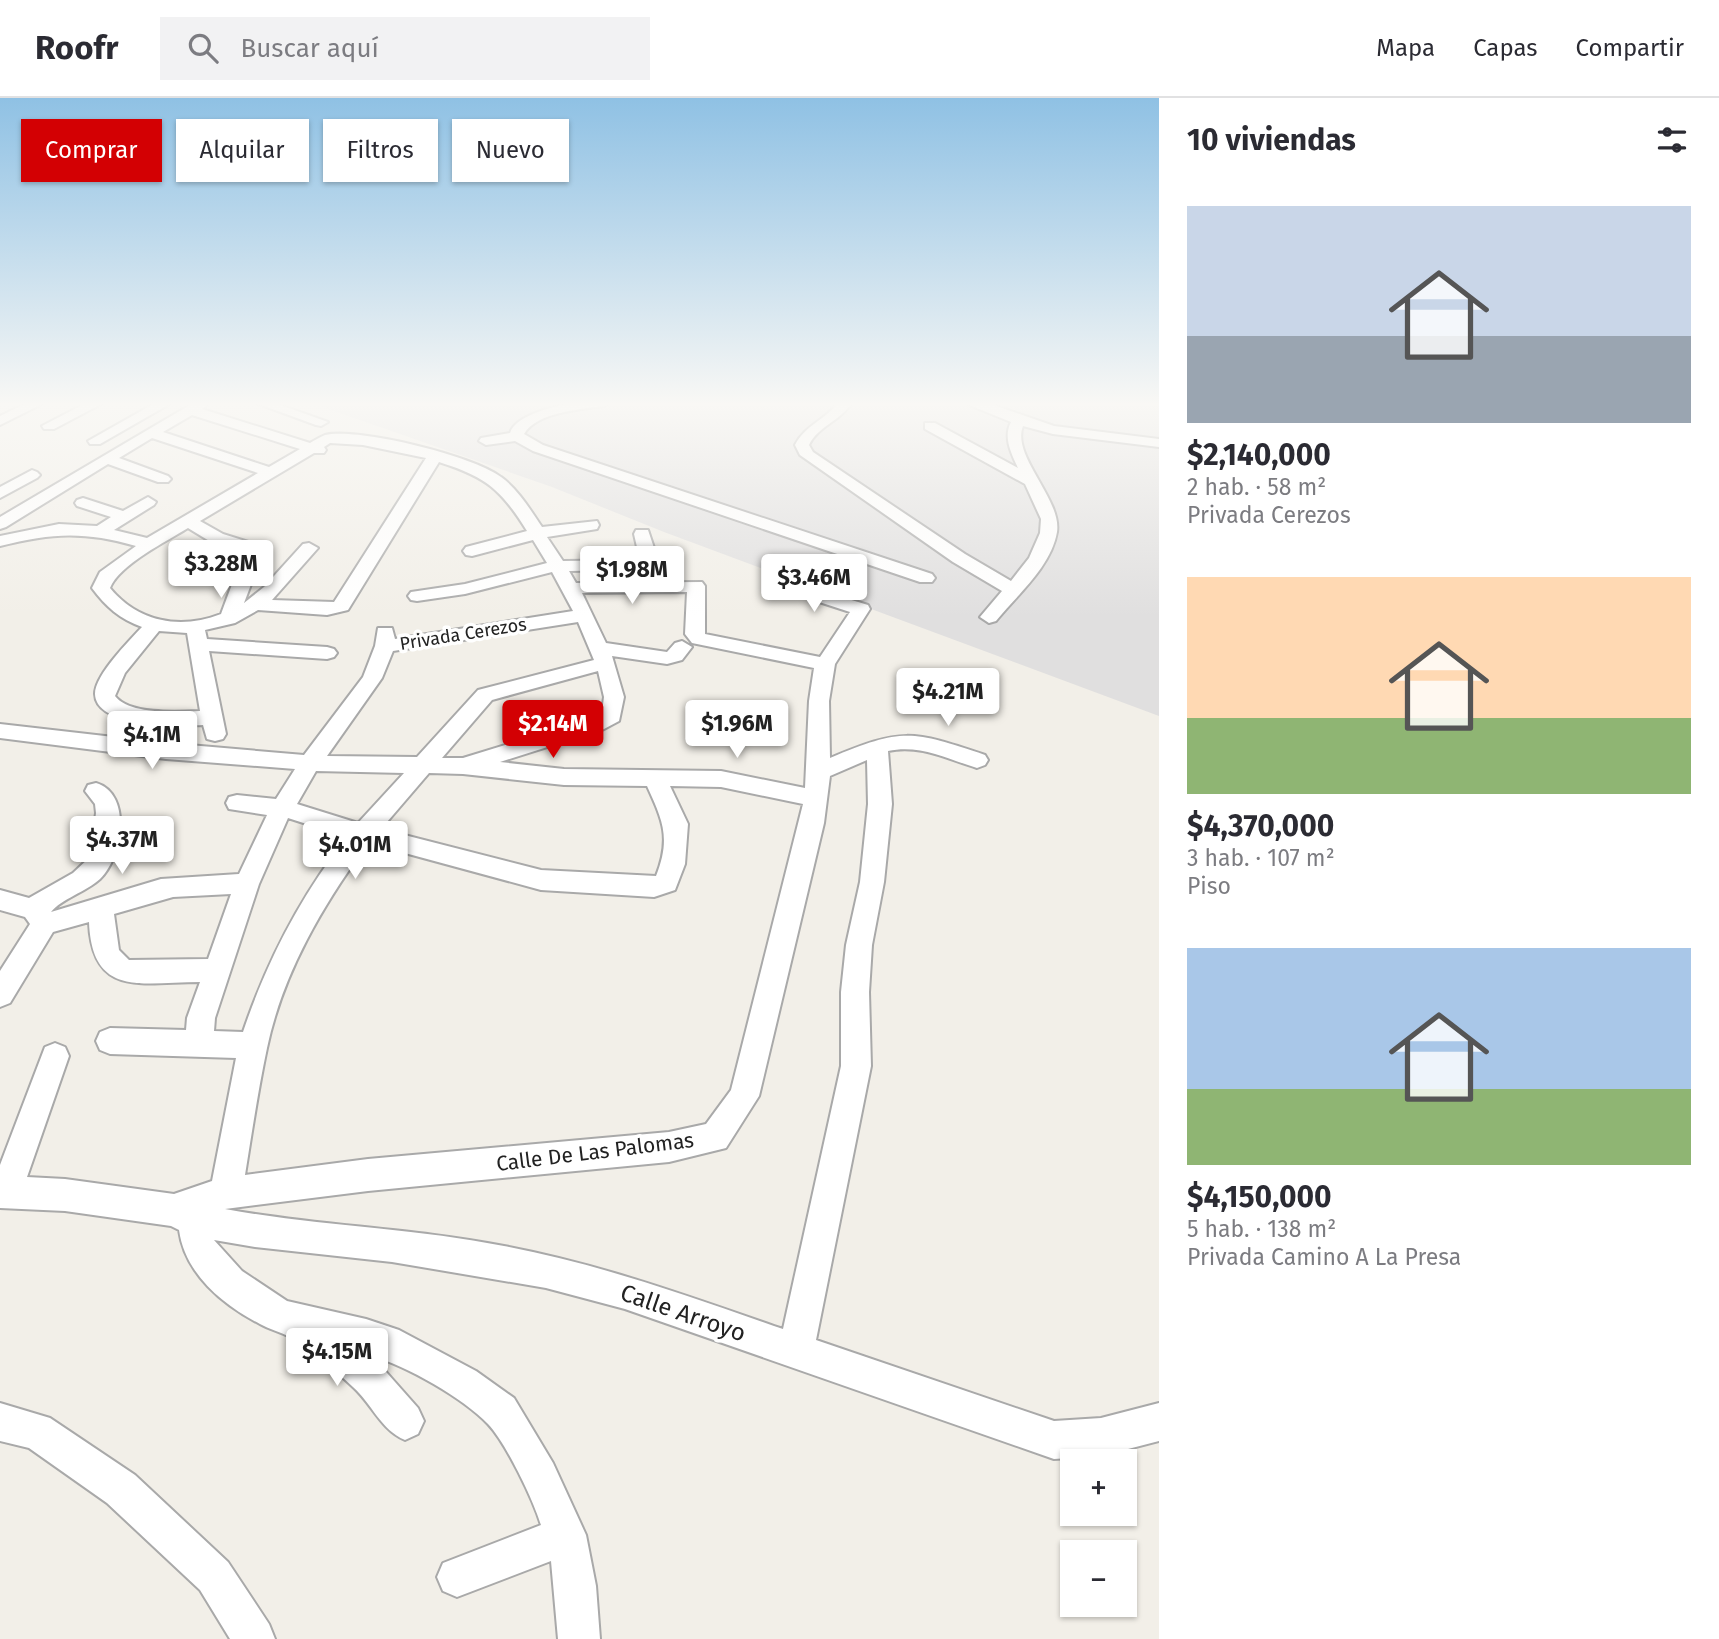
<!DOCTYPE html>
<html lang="es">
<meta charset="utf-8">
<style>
body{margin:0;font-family:"Fira Sans",sans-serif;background:#f2f2f3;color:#2b2b33;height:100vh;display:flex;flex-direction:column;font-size:26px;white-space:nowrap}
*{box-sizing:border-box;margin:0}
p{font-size:23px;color:#7c7c81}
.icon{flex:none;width:38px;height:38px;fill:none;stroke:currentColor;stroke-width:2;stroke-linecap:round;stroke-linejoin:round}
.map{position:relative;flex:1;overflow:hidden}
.side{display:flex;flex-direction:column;background:#fff;width:560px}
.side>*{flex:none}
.guide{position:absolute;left:21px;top:21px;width:665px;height:63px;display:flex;gap:14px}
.tools{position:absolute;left:1060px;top:1351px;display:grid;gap:14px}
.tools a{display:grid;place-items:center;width:77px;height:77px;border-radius:0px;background:#fff;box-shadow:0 2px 5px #0004;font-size:35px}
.price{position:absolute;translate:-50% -60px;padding:0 16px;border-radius:7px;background:#fff;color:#222;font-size:23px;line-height:46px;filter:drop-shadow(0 2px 4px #0008)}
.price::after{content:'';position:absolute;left:50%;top:42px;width:21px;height:16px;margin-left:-10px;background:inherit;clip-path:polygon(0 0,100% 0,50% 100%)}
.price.active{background:#d30003;color:#fff}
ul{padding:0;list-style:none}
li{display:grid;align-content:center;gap:14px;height:371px;padding:0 28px}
li span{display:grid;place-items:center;height:217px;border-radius:0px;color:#555}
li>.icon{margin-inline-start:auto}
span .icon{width:126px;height:126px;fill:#fffc;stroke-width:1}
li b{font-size:30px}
h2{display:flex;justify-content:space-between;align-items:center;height:84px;padding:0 28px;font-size:30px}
.tag{padding:0 24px;border-radius:0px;background:#fff;box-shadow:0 2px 5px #0004;font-size:24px;line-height:63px}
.tag.active{background:#d30003;color:#fff}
header{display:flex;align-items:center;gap:42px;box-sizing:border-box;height:98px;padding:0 35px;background:#fff;border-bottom:2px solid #e1e1e2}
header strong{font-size:33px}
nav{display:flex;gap:38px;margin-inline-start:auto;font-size:24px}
.search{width:490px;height:63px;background:#f2f2f3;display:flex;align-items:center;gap:18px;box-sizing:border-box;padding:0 24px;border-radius:0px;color:#7c7c81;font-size:26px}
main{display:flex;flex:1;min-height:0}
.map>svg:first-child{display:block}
</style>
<header>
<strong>Roofr</strong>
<div class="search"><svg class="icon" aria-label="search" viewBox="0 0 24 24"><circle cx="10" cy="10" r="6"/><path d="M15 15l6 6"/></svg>Buscar aquí</div>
<nav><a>Mapa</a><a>Capas</a><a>Compartir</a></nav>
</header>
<main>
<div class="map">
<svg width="1159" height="1541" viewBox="0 0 1159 1541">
<rect width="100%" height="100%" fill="#f2efe8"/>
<path fill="#e0dfdf" d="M308,304H1159V618L664,434L552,389Z"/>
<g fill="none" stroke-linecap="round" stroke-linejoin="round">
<defs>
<path id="minor" d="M29,304H46L0,327V318Z
M88,304H105L54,331H44L42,328Z
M157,304H173L100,346H90L88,343Z
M195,304H211L202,311L310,345C315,342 320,339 325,337C358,329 474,358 501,379C518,391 531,413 542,429L597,423L599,427L597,431L547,439L563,463L640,462L634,436L636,432H648L658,462L678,463L681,467L678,471L569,473L576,485L702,484L705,488V536L820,559L850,514L773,489L770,485L773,481L779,480L868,507L870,511L835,566L829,603L830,660C902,630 911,632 985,657L988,662L985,667L977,670C947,661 920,646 888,653L892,706L884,784L872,847L869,894L871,968L816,1242L1054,1323L1101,1320L1159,1305V1343L1101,1358L1054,1361L625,1211L546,1190L392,1164L255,1149L214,1142L242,1173L287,1203L366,1221L399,1232L476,1273L514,1300L553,1365L586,1437L596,1488L600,1541H558L551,1463L457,1499L443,1493L437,1479L443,1465L541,1427C533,1401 506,1345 488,1326C463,1300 407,1268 372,1258L418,1310L424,1323L418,1336L405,1342C381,1332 372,1306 353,1289C335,1272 311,1252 290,1239C280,1234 269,1231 260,1226C223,1207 185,1176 179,1132L171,1128L65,1113L0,1110V1067L45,949L55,945L65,949L69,958L27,1079L65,1081L174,1096L212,1083L236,960L110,956L100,952L96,943L100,934L110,930L186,932L187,920L200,884C143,884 92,901 89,824L53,834L10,905L0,909V873L30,826L25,819L0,812V792L29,800L73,775L90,759L96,715L95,706L85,693L88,687L96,685C133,696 122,760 100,781C86,794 61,801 51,814L161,781L239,776L267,717L229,711L226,705L229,699L237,697L276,701L295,671L166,661L0,640V626L166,645L304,657L363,579L375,548L378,530H392L395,541L573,513L552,474L465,496L417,503L411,502L408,498L411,494L465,486L547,465L533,442L472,458L466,457L463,453L466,449L527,433C501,391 486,379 439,364L348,512L327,517L258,512L235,525L205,532L207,541L327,549L334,551L337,555L334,559L327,561L209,553L226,636L223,641L215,643L207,641L203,627C179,628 96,630 95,596C95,577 129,543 142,529C120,521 106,509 92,490L100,474L136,448C84,433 52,435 0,448V438L59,426L97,428L111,419L77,408L75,405L77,402L83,400L123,413L148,399L156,404L154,407L114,432L147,440L258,375L152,340L119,360L168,378L171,381L168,384H158L108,366L6,429L0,431V419ZM192,317L300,351L269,369L163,334ZM330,345L363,347L426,360L334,504L272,502L318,450L309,445L303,446L264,489L244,505L262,457L258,447L223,436L200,423L314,355H324L326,352L324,349ZM188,430L211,444L244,454L221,516C180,532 138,524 110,490C119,467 167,443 188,430ZM687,494L685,536L692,545L814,570L809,603L805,690L721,673L564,671L500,664L604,631L619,623L624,599L612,558L667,566L682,562L692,549L682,543L675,545L667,554L606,545L582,495ZM578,524L594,562L478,592L417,659L327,658L382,580L393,553ZM159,533L187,535L200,613C179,614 129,617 115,598L125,575ZM598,573L604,599L602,614L590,621L463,660H442L492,602ZM867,662L868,706L860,784L846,847L841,894V968L783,1231C691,1199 600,1166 504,1148C412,1130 318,1128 225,1111L368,1093L669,1064L726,1050L759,998L824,725L830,678ZM316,673L404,675L358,725L297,706ZM429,675L463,676L564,687L647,688C663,723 671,740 656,778L541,772L381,731ZM670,688L721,689L803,706L731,992L706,1026L669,1034L368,1061L245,1077C252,1034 258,992 267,950C283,874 323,807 368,745L541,792L654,799L675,792L685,766L688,726ZM288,720L347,739C300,799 267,863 243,934L214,933L215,920L259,786ZM231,796L208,861L129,862L119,852L114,816L173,799Z
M253,304H272L328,324L321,328L316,327Z
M578,304H611L604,308C581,311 537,314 524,336L543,347L932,476L935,480L932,484H920L533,353L515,343L486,347L479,343L481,340L510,335C516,316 559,307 578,304Z
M838,304H852C841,323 818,328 809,347L813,354L965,456L1011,483L1029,460L1040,435L1041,421L1025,386L925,331V325H935L1018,370C1011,355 1003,339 1011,324L969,307L967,304H985L1054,328L1159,341V349L1053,336L1023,328C1011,358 1062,401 1057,434C1051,469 1017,497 996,523L989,525L980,519L1002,493L953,464L800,357L795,347C805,327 826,322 838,304Z
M32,372L37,374L40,377L37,380L0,400V389Z
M0,1305L50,1320L135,1377L228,1464L269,1526L275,1541H230L200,1492L107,1405L29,1350L0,1343Z"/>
</defs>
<use href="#minor" stroke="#a9a9a9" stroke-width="4"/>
<use href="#minor" fill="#fff" fill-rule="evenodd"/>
</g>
<linearGradient id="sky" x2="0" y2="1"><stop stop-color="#8fc1e4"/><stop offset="0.59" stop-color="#f9f8f5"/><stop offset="1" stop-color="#f9f8f5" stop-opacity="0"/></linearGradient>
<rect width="1159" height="519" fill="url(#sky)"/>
<g text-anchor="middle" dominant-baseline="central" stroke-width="7" stroke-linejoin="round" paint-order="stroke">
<g font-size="18" fill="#222" stroke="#fff">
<text transform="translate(463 536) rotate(-9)">Privada Cerezos</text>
</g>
<g font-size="21" fill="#222" stroke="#fff">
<text transform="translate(595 1054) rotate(-7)">Calle De Las Palomas</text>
</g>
<g font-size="24" fill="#222" stroke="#fff">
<text transform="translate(683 1215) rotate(19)">Calle Arroyo</text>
</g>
</g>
</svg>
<div class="tools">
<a>+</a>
<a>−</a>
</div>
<b class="price" style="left:221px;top:502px">$3.28M</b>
<b class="price" style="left:632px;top:508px">$1.98M</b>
<b class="price" style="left:814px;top:516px">$3.46M</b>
<b class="price" style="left:948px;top:630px">$4.21M</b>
<b class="price active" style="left:553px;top:662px">$2.14M</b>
<b class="price" style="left:737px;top:662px">$1.96M</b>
<b class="price" style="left:152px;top:673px">$4.1M</b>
<b class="price" style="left:122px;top:778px">$4.37M</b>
<b class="price" style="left:355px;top:783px">$4.01M</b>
<b class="price" style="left:337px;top:1290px">$4.15M</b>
<div class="guide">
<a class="tag active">Comprar</a>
<a class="tag">Alquilar</a>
<a class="tag">Filtros</a>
<a class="tag">Nuevo</a>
</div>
</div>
<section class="side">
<h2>10 viviendas<svg class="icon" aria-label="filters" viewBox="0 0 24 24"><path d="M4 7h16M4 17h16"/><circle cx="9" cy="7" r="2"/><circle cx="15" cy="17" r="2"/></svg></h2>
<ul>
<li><span style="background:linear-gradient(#c9d6e8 60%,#9aa5b1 0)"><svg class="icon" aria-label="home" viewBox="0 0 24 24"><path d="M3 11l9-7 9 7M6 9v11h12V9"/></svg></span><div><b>$2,140,000</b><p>2 hab. · 58 m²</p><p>Privada Cerezos</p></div></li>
<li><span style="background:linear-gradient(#ffd9b3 65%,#8fb573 0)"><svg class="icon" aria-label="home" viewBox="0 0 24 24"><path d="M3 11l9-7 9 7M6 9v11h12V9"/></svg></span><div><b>$4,370,000</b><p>3 hab. · 107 m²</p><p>Piso</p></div></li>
<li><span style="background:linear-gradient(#a9c7e8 65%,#8fb573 0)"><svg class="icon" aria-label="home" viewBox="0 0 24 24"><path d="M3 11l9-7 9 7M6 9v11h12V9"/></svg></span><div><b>$4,150,000</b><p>5 hab. · 138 m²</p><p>Privada Camino A La Presa</p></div></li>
</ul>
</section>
</main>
